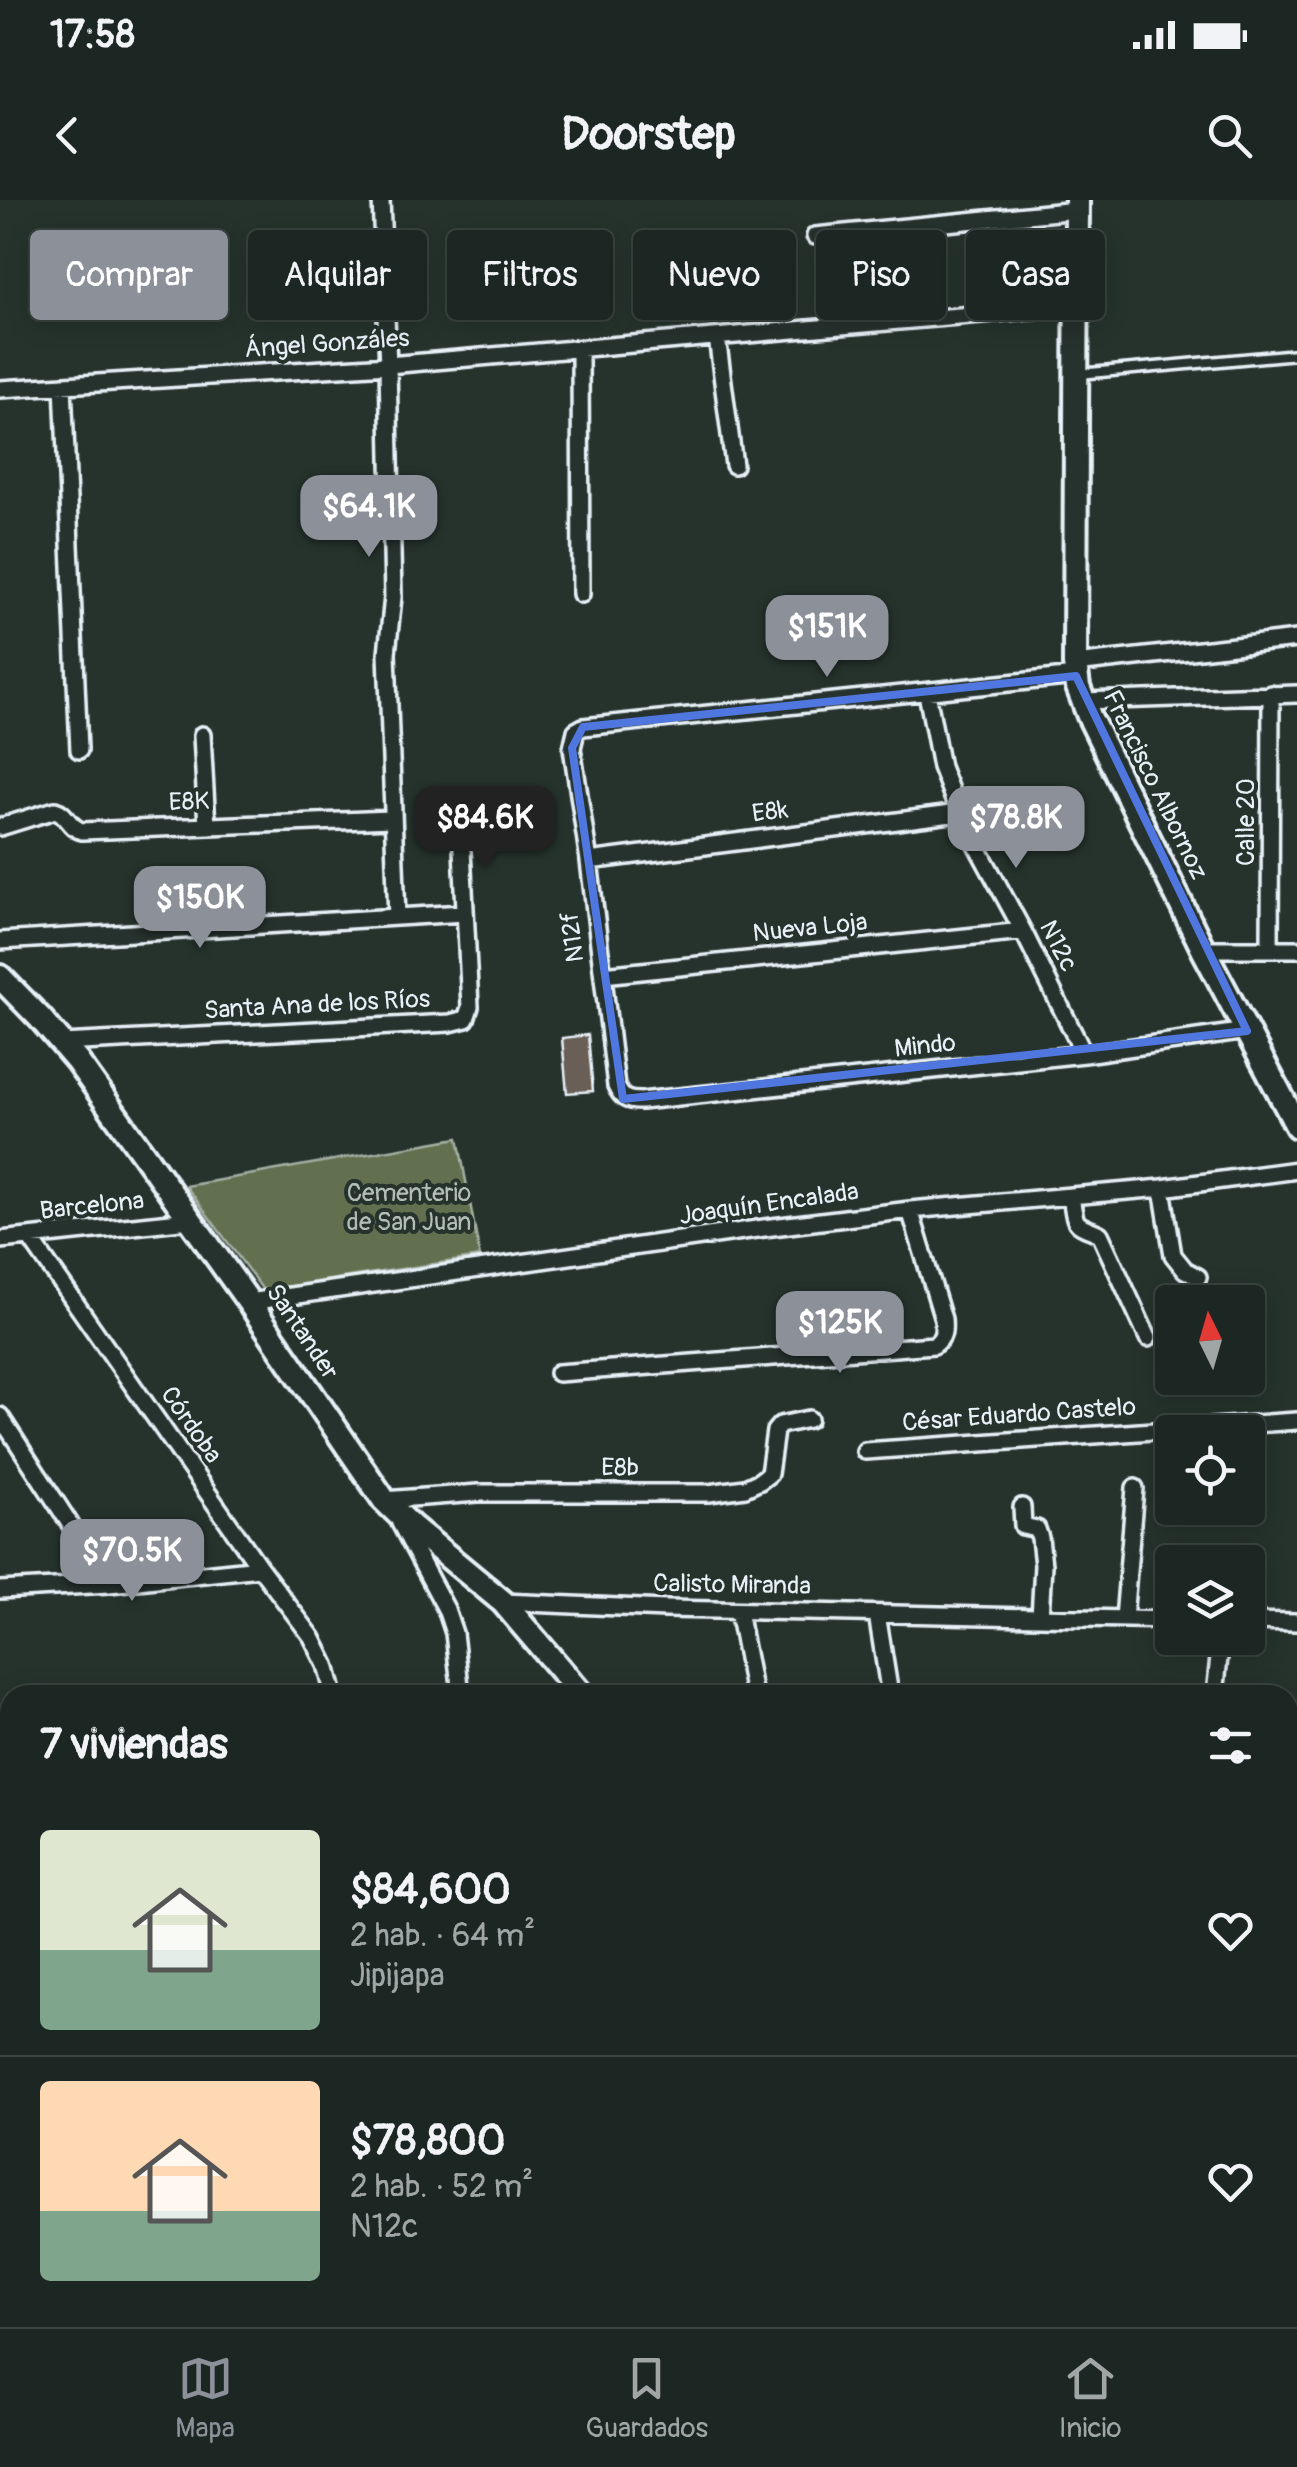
<!DOCTYPE html>
<html lang="es">
<meta charset="utf-8">
<style>
body{margin:0;font-family:Pangolin,sans-serif;background:#29322f;color:#f1f3f6;height:100vh;display:flex;flex-direction:column;font-size:38px;white-space:nowrap}
*{box-sizing:border-box;margin:0}
p{font-size:32px;color:#a0a5a5}
.icon{flex:none;width:55px;height:55px;fill:none;stroke:currentColor;stroke-width:2;stroke-linecap:round;stroke-linejoin:round}
.map{position:relative;flex:1;overflow:hidden}
.drawer{position:absolute;left:0px;top:1485px;width:1298px;height:642px;display:flex;flex-direction:column;background:#1c2622;border-radius:30px 30px 0 0;box-shadow:0 5px 25px #0003,0 0 0 2px #3a4340}
.drawer>*{flex:none}
.guide{position:absolute;left:30px;top:30px;width:1238px;height:90px;display:flex;gap:20px}
.needle{width:65px;rotate:355deg}
.controls{position:absolute;left:1155px;top:1085px;display:grid;gap:20px}
.controls a{display:grid;place-items:center;width:110px;height:110px;border-radius:10px;background:#1c2622;box-shadow:0 5px 25px #0003,0 0 0 2px #3a4340;font-size:50px}
.price{position:absolute;translate:-50% -85px;padding:0 22px;border-radius:20px;background:#8c9099;color:#fff;font-size:32px;line-height:65px;filter:drop-shadow(0 2px 5px #0008)}
.price::after{content:'';position:absolute;left:50%;top:60px;width:30px;height:22px;margin-left:-15px;background:inherit;clip-path:polygon(0 0,100% 0,50% 100%)}
.price.selected{background:#222;color:#fff}
ul{padding:0;list-style:none}
li{display:flex;align-items:center;gap:30px;height:250px;padding:0 40px}
li+li{border-top:2px solid #3a4340}
li span{display:grid;place-items:center;flex:none;width:280px;height:200px;border-radius:10px;color:#555}
li>.icon{margin-inline-start:auto}
span .icon{width:120px;height:120px;fill:#fffc;stroke-width:1}
li b{font-size:42px}
h2{display:flex;justify-content:space-between;align-items:center;height:120px;padding:0 40px;font-size:42px}
.chip{padding:0 35px;border-radius:10px;background:#1c2622;box-shadow:0 5px 25px #0003,0 0 0 2px #3a4340;font-size:35px;line-height:90px}
.chip.selected{background:#8c9099;color:#fff}
.status{display:flex;justify-content:space-between;align-items:center;height:70px;padding:0 50px;background:#1c2622;direction:ltr}
.status svg{height:28px;fill:currentColor}
header{display:flex;justify-content:space-between;align-items:center;height:130px;padding:0 40px;background:#1c2622;font-size:45px;font-weight:700}
.menu{display:flex;justify-content:space-around;align-items:center;height:140px;border-top:2px solid #3a4340;background:#1c2622;font-size:28px;color:#a0a5a5}
.menu a{display:grid;justify-items:center;gap:5px}
.menu .selected{color:#8c9099}
.map>svg:first-child{display:block}
</style>
<div class="status"><b>17:58</b><svg viewBox="0 0 49 12"><path d="M0 12V9h3v3zM5 12V6h3v6zM10 12V3h3v9zM15 12V0h3v12zM26 1h20v11H26zM47 4h2v5h-2z"/></svg></div>
<header><svg class="icon" aria-label="back" viewBox="0 0 24 24"><path d="M15 5l-7 7 7 7"/></svg>Doorstep<svg class="icon" aria-label="search" viewBox="0 0 24 24"><circle cx="10" cy="10" r="6"/><path d="M15 15l6 6"/></svg></header>
<div class="map">
<svg width="1297" height="2127" viewBox="0 0 1297 2127">
<rect width="100%" height="100%" fill="#26332d"/>
<filter id="ink" filterUnits="userSpaceOnUse"><feTurbulence type="fractalNoise" baseFrequency=".01" numOctaves="2"/><feDisplacementMap in="SourceGraphic" scale="20" xChannelSelector="R" yChannelSelector="G"/><feConvolveMatrix kernelMatrix="1 2 1 2 8 2 1 2 1" color-interpolation-filters="sRGB"/></filter>
<g filter="url(#ink)">
<path fill="#626f50" stroke="#a5b0a4" stroke-width="2.5" d="M458,938L480,1057L263,1090L186,986Z"/>
<path fill="#6b5f57" stroke="#e8f1f8" stroke-width="2.5" d="M588,835L593,891L567,893L562,838Z
M1288,1881L1297,1885V1927L1288,1952Z"/>
<g fill="none" stroke-linecap="round" stroke-linejoin="round">
<defs>
<path id="lane" d="M1079,174L1297,154"/>
<path id="street" d="M381,0L388,165L393,397L387,453L397,717
M815,36L1077,10
M717,137L734,265
M580,149L581,394
M63,185L79,550
M0,189L388,165L1075,106
M1075,464L1297,439
M1076,476L583,527L576,531L572,548L589,661L616,886C622,899 627,901 641,901L1084,854L1247,831
M927,493L941,567L959,613L1023,731L1084,854
M1083,501L1297,494
M202,535L207,626
M0,627L55,610C67,613 69,628 82,631L392,619
M589,661L959,613
M0,741L464,713
M1203,749H1297
M1270,749L1271,494
M603,775L1023,731
M62,843L450,823L466,819L470,807L461,630
M1162,988L1173,1055L1185,1070L1198,1077
M1071,996C1076,1028 1073,1022 1100,1034L1148,1138
M30,1038L260,1368L312,1437L326,1465L334,1495
M0,1040L190,1020
M249,1102L764,1028L910,1010L1162,988L1297,970
M558,1173L934,1145C944,1138 944,1131 943,1119L910,1010
M0,1216L109,1384
M865,1251L1297,1221
M384,1300L478,1293H709L745,1288L760,1281L769,1274L775,1231L780,1225L809,1219
M1022,1307L1023,1326L1037,1329L1040,1338L1043,1365L1040,1417
M400,1323L446,1409L454,1433L461,1495
M0,1390L109,1384L260,1368
M503,1402L666,1409L1172,1420
M738,1411L754,1495
M877,1414L890,1495
M1124,1419L1135,1288
M1248,1421L1297,1422
M1215,1495L1221,1438
M0,1736L10,1734
M0,1757L10,1768
M1288,1832L1297,1834
M0,1847L2,1861L0,1898
M558,2118L646,2127
M235,2127L237,2118
M371,2127L372,2118
M458,2127L459,2118
M1096,2127L1100,2118"/>
<path id="secondary" d="M1077,0L1075,464L1078,487L1089,516L1203,749L1297,926
M0,777L40,818L77,861L249,1102L384,1300L411,1326L503,1402L582,1495
M1057,2118L1063,2127"/>
</defs>
<use href="#lane" stroke="#e8f1f8" stroke-width="15"/>
<use href="#street" stroke="#e8f1f8" stroke-width="22"/>
<use href="#secondary" stroke="#e8f1f8" stroke-width="30"/>
<use href="#lane" stroke="#26332d" stroke-width="8"/>
<use href="#street" stroke="#26332d" stroke-width="15"/>
<use href="#secondary" stroke="#26332d" stroke-width="22"/>
</g>
</g>
<path fill="none" stroke="#5077e0" stroke-width="8" stroke-linejoin="round" d="M1076,476L1247,831L623,899L572,548L583,527Z"/>
<g text-anchor="middle" dominant-baseline="central" stroke-width="8" stroke-linejoin="round" paint-order="stroke">
<g font-size="25" fill="#e8f1f8" stroke="#26332d">
<text transform="translate(327 144) rotate(-4)">Ángel Gonzáles</text>
<text transform="translate(1155 585) rotate(64)">Francisco Albornoz</text>
<text transform="translate(189 602) rotate(-2)">E8K</text>
<text transform="translate(770 612) rotate(-7)">E8k</text>
<text transform="translate(1246 622) rotate(-90)">Calle 20</text>
<text transform="translate(810 728) rotate(-6)">Nueva Loja</text>
<text transform="translate(573 737) rotate(-97)">N12f</text>
<text transform="translate(1058 746) rotate(63)">N12c</text>
<text transform="translate(317 805) rotate(-3)">Santa Ana de los Ríos</text>
<text transform="translate(925 846) rotate(-6)">Mindo</text>
<text transform="translate(769 1004) rotate(-8)">Joaquín Encalada</text>
<text transform="translate(92 1006) rotate(-6)">Barcelona</text>
<text transform="translate(302 1132) rotate(56)">Santander</text>
<text transform="translate(1019 1215) rotate(-4)">César Eduardo Castelo</text>
<text transform="translate(191 1225) rotate(55)">Córdoba</text>
<text transform="translate(620 1268) rotate(1)">E8b</text>
<text transform="translate(732 1385) rotate(1)">Calisto Miranda</text>
</g>
<g font-size="25" fill="#b2bdb5" stroke="#26332d">
<text x="409" y="993">Cementerio<tspan x="409" dy="29">de San Juan</tspan></text>
</g>
</g>
</svg>
<div class="controls">
<a><svg class="needle" viewBox="-14 -14 28 28"><path d="M0-13l5 13h-10z" fill="#e53935"/><path d="M0 13l5-13h-10z" fill="#a0a5a5"/></svg></a>
<a><svg class="icon" aria-label="locate" viewBox="0 0 24 24"><circle cx="12" cy="12" r="6"/><path d="M12 2v4M12 18v4M2 12h4M18 12h4"/></svg></a>
<a><svg class="icon" aria-label="layers" viewBox="0 0 24 24"><path d="M12 4l9 5-9 5-9-5zM3 14l9 5 9-5"/></svg></a>
</div>
<b class="price" style="left:369px;top:360px">$64.1K</b>
<b class="price" style="left:827px;top:480px">$151K</b>
<b class="price selected" style="left:485px;top:671px">$84.6K</b>
<b class="price" style="left:1016px;top:671px">$78.8K</b>
<b class="price" style="left:200px;top:751px">$150K</b>
<b class="price" style="left:840px;top:1176px">$125K</b>
<b class="price" style="left:132px;top:1404px">$70.5K</b>
<div class="guide">
<a class="chip selected">Comprar</a>
<a class="chip">Alquilar</a>
<a class="chip">Filtros</a>
<a class="chip">Nuevo</a>
<a class="chip">Piso</a>
<a class="chip">Casa</a>
</div>
<section class="drawer">
<h2>7 viviendas<svg class="icon" aria-label="filters" viewBox="0 0 24 24"><path d="M4 7h16M4 17h16"/><circle cx="9" cy="7" r="2"/><circle cx="15" cy="17" r="2"/></svg></h2>
<ul>
<li><span style="background:linear-gradient(#dfe7d0 60%,#7fa58c 0)"><svg class="icon" aria-label="home" viewBox="0 0 24 24"><path d="M3 11l9-7 9 7M6 9v11h12V9"/></svg></span><div><b>$84,600</b><p>2 hab. · 64 m²</p><p>Jipijapa</p></div><svg class="icon" aria-label="heart" viewBox="0 0 24 24"><path d="M12 20l-8-8c-3-5 5-10 8-4 3-6 11-1 8 4z"/></svg></li>
<li><span style="background:linear-gradient(#ffd9b3 65%,#7fa58c 0)"><svg class="icon" aria-label="home" viewBox="0 0 24 24"><path d="M3 11l9-7 9 7M6 9v11h12V9"/></svg></span><div><b>$78,800</b><p>2 hab. · 52 m²</p><p>N12c</p></div><svg class="icon" aria-label="heart" viewBox="0 0 24 24"><path d="M12 20l-8-8c-3-5 5-10 8-4 3-6 11-1 8 4z"/></svg></li>
</ul>
</section>
</div>
<nav class="menu">
<a class="selected"><svg class="icon" aria-label="map" viewBox="0 0 24 24"><path d="M3 6l6-2 6 2 6-2v14l-6 2-6-2-6 2zM9 4v14M15 6v14"/></svg>Mapa</a>
<a><svg class="icon" aria-label="saved" viewBox="0 0 24 24"><path d="M7 4h10v16l-5-4-5 4z"/></svg>Guardados</a>
<a><svg class="icon" aria-label="home" viewBox="0 0 24 24"><path d="M3 11l9-7 9 7M6 9v11h12V9"/></svg>Inicio</a>
</nav>
